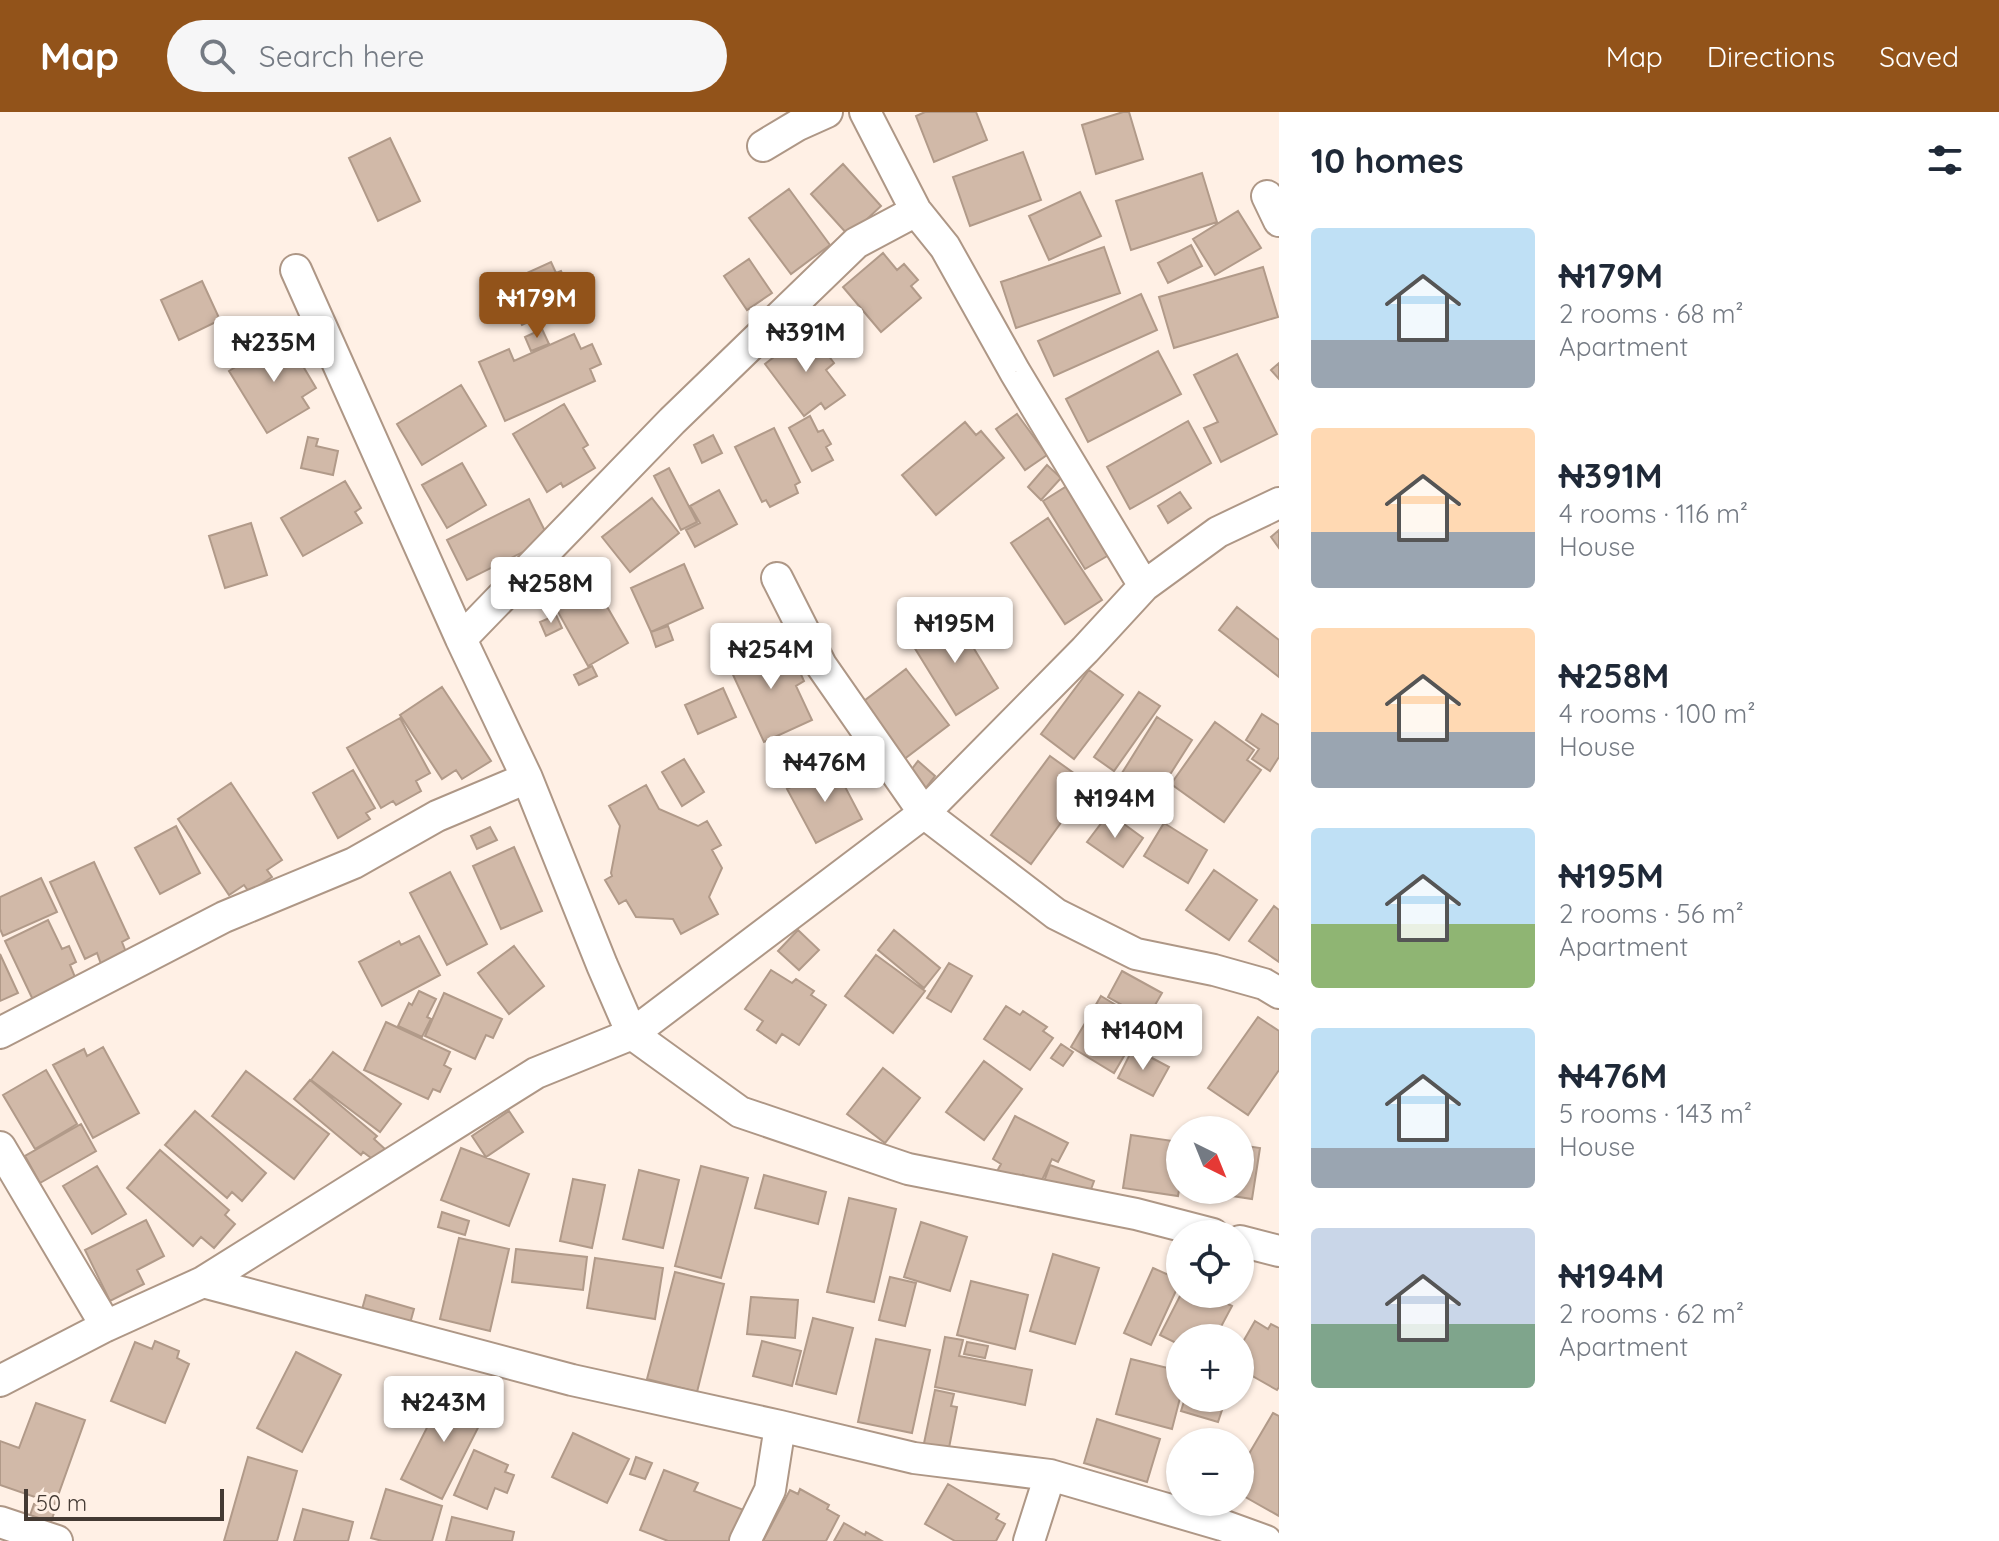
<!DOCTYPE html>
<meta charset="utf-8">
<style>
body{margin:0;font-family:Quicksand,sans-serif;background:#f6f6f7;color:#1f2937;height:100vh;display:flex;flex-direction:column;font-size:30px;white-space:nowrap}
*{box-sizing:border-box;margin:0}
p{font-size:26px;color:#747a83}
.icon{flex:none;width:44px;height:44px;fill:none;stroke:currentColor;stroke-width:2;stroke-linecap:round;stroke-linejoin:round}
.map{position:relative;flex:1;overflow:hidden}
.details{display:flex;flex-direction:column;background:#fff;width:720px}
.details>*{flex:none}
.needle{width:52px;rotate:137deg}
.buttons{position:absolute;left:1166px;top:1004px;display:grid;gap:16px}
.buttons a{display:grid;place-items:center;width:88px;height:88px;border-radius:50%;background:#fff;box-shadow:0 2px 6px #0004;font-size:40px}
.scale{position:absolute;left:24px;bottom:20px;width:200px;box-sizing:border-box;padding-left:8px;border:4px solid #443a33;border-top:0;font-size:22px;line-height:28px;white-space:nowrap;color:#443a33;-webkit-text-stroke:6px #fff0e5;paint-order:stroke}
.price{position:absolute;translate:-50% -68px;padding:0 18px;border-radius:8px;background:#fff;color:#222;font-size:26px;line-height:52px;filter:drop-shadow(0 2px 4px #0008)}
.price::after{content:'';position:absolute;left:50%;top:48px;width:24px;height:18px;margin-left:-12px;background:inherit;clip-path:polygon(0 0,100% 0,50% 100%)}
.price.on{background:#92531a;color:#fff}
ul{padding:0;list-style:none}
li{display:flex;align-items:center;gap:24px;height:200px;padding:0 32px}
li span{display:grid;place-items:center;flex:none;width:224px;height:160px;border-radius:8px;color:#555}
li>.icon{margin-inline-start:auto}
span .icon{width:96px;height:96px;fill:#fffc;stroke-width:1}
li b{font-size:34px}
h2{display:flex;justify-content:space-between;align-items:center;height:96px;padding:0 32px;font-size:34px}
header{display:flex;align-items:center;gap:48px;box-sizing:border-box;height:112px;padding:0 40px;background:#92531a;color:#fff}
header strong{font-size:38px}
nav{display:flex;gap:44px;margin-inline-start:auto;font-size:28px}
.search{width:560px;height:72px;background:#f6f6f7;display:flex;align-items:center;gap:20px;box-sizing:border-box;padding:0 28px;border-radius:44px;color:#747a83;font-size:30px}
main{display:flex;flex:1;min-height:0}
.map>svg:first-child{display:block}
</style>
<header>
<strong>Map</strong>
<div class="search"><svg class="icon" aria-label="search" viewBox="0 0 24 24"><circle cx="10" cy="10" r="6"/><path d="M15 15l6 6"/></svg>Search here</div>
<nav><a>Map</a><a>Directions</a><a>Saved</a></nav>
</header>
<main>
<div class="map">
<svg width="1279" height="1429" viewBox="0 0 1279 1429">
<rect width="100%" height="100%" fill="#fff0e5"/>
<path fill="#d1b9a8" stroke="#b19a89" stroke-width="2" d="M925,0H976L987,28L934,50L916,4Z
M1123,0H1129L1143,47L1096,62L1082,13Z
M390,26L420,89L378,109L349,46Z
M1023,40L1041,88L970,114L953,65Z
M843,52L881,94L849,124L811,82Z
M1202,61L1217,110L1131,138L1116,89Z
M789,77L830,133L791,162L749,106Z
M1080,80L1101,124L1049,148L1029,104Z
M1238,99L1261,136L1215,163L1193,127Z
M1191,133L1202,154L1168,171L1158,151Z
M1104,135L1120,181L1016,216L1001,170Z
M883,141L897,158L904,152L918,168L911,174L921,186L881,220L843,175Z
M749,147L772,181L747,198L724,164Z
M551,150L556,161L561,159L569,176L565,178L570,190L522,213L503,172Z
M1263,155L1278,205L1174,236L1159,185Z
M202,169L220,208L179,228L161,188Z
M1141,182L1157,218L1054,264L1038,229Z
M542,217L549,232L531,239L525,225Z
M809,218L834,251L826,258L845,283L825,297L821,291L804,304L765,252Z
M574,222L581,237L592,232L601,252L590,257L595,269L505,309L479,250L509,237L514,249Z
M285,224L316,276L302,285L309,296L267,321L229,259Z
M1158,239L1181,282L1088,330L1066,287Z
M1237,242L1277,322L1221,350L1204,316L1218,310L1194,263Z
M1279,251V267L1271,258Z
M461,273L486,314L422,353L397,312Z
M564,292L588,333L583,336L595,356L563,375L561,371L547,380L513,322Z
M1017,302L1047,343L1025,358L996,317Z
M810,304L818,320L823,318L831,332L826,335L833,348L812,359L789,316Z
M1188,309L1211,351L1130,397L1107,355Z
M965,310L976,323L981,319L1004,346L936,403L902,363Z
M774,316L800,370L795,373L798,381L770,395L766,388L762,390L735,335Z
M713,323L722,341L702,351L694,333Z
M308,325L318,327L316,334L338,339L333,363L301,356Z
M462,351L486,393L447,416L422,373Z
M1047,353L1061,366L1041,388L1028,375Z
M669,356L697,410L681,418L654,364Z
M345,369L361,396L355,400L362,411L303,444L281,406Z
M1067,374L1109,443L1085,457L1043,389Z
M719,378L737,412L695,435L686,418L700,411L690,394Z
M1180,380L1191,396L1168,411L1158,394Z
M652,386L679,421L630,460L602,425Z
M529,387L549,427L467,468L447,428Z
M1048,406L1102,488L1065,512L1011,431Z
M251,411L267,463L225,476L209,424Z
M1279,418V436L1271,425Z
M684,452L703,496L651,520L631,476Z
M587,460L628,531L588,554L548,482Z
M1237,495L1279,528V565L1219,518Z
M556,503L562,516L546,524L540,510Z
M954,504L998,576L956,603L911,530Z
M668,514L673,528L656,535L651,520Z
M776,530L785,552L794,547L804,569L796,574L812,608L764,630L728,552Z
M592,554L597,564L579,573L574,563Z
M906,557L949,613L903,648L860,592Z
M1089,558L1123,583L1074,647L1041,622Z
M442,575L491,649L462,667L456,658L442,667L400,603Z
M723,576L736,605L698,622L685,593Z
M1139,580L1160,594L1114,659L1094,645Z
M1262,602L1279,613V645L1270,659L1252,647L1259,637L1246,628Z
M1157,605L1192,628L1157,683L1122,661Z
M400,606L430,661L416,669L421,679L396,693L393,689L381,696L347,636Z
M1215,610L1254,638L1247,648L1261,658L1224,710L1171,672Z
M1050,644L1089,672L1031,752L991,723Z
M684,647L704,680L682,694L662,660Z
M918,649L935,664L925,677L908,662Z
M833,652L862,707L816,731L787,677Z
M353,658L375,696L366,701L370,707L338,726L313,681Z
M231,671L282,748L267,758L272,765L249,780L244,773L229,783L178,707Z
M646,673L659,697L698,714L707,709L721,733L712,738L722,756L709,785L718,802L681,822L673,807L636,805L626,788L619,792L605,768L612,764L611,761L620,714L609,694Z
M1109,701L1143,726L1123,755L1087,730Z
M1164,711L1207,738L1188,771L1144,744Z
M176,714L200,761L160,782L135,736Z
M490,715L497,728L477,737L471,724Z
M514,735L542,799L501,817L473,754Z
M94,750L129,826L122,830L126,840L101,852L97,841L85,847L50,770Z
M1214,758L1257,788L1229,828L1186,798Z
M450,760L487,832L447,853L410,781Z
M41,766L57,800L3,824L0,817V785Z
M1274,794L1279,798V850L1249,829Z
M48,808L62,837L69,834L76,850L70,853L75,865L63,871L66,879L34,890L5,829Z
M798,818L819,838L799,858L778,839Z
M894,818L940,856L924,876L878,838Z
M419,824L440,863L382,894L359,850L399,829L401,833Z
M514,834L544,874L509,902L478,861Z
M0,842L18,881L0,889Z
M876,843L925,879L893,921L845,884Z
M949,851L972,864L951,900L927,886Z
M771,858L792,871L796,867L814,879L811,883L826,893L799,933L782,922L776,931L757,918L763,909L745,897Z
M1122,859L1162,881L1147,907L1108,885Z
M419,879L436,887L427,905L431,907L422,925L398,914L409,891L412,893Z
M444,881L502,907L493,926L486,923L475,947L425,924Z
M1101,884L1144,910L1114,961L1071,935Z
M1006,894L1020,903L1023,899L1047,915L1043,919L1053,926L1030,958L984,927Z
M1258,905L1279,919V958L1248,1003L1208,976Z
M386,910L450,940L444,953L451,957L440,980L433,977L428,987L364,958Z
M1061,932L1073,940L1063,954L1051,946Z
M103,935L139,1001L93,1026L53,953L84,937L87,944Z
M1133,936L1169,955L1153,984L1118,966Z
M333,940L401,992L380,1020L311,968Z
M984,949L1022,977L984,1028L946,1000Z
M883,956L920,986L885,1031L847,1002Z
M46,958L77,1012L35,1037L3,983Z
M246,959L329,1022L294,1067L212,1004Z
M310,968L377,1024L374,1027L385,1037L375,1049L363,1040L361,1043L294,987Z
M195,999L266,1061L242,1089L232,1080L227,1086L165,1033Z
M509,999L523,1020L486,1045L472,1024Z
M1015,1004L1068,1031L1058,1050L1052,1047L1040,1072L1023,1063L1019,1073L996,1061L1001,1052L993,1047Z
M81,1012L96,1039L40,1071L25,1044Z
M1131,1023L1180,1030V1072L1178,1084L1123,1076Z
M1240,1033L1260,1036L1252,1087L1193,1078H1240Z
M461,1036L529,1062L509,1114L441,1088Z
M160,1038L229,1098L225,1103L235,1112L214,1136L201,1125L193,1134L127,1076Z
M1050,1053L1094,1069L1086,1091L1042,1075Z
M97,1054L126,1102L92,1122L63,1074Z
M701,1054L748,1066L721,1166L675,1154Z
M639,1058L679,1068L663,1136L623,1127Z
M764,1063L826,1080L818,1112L755,1096Z
M573,1067L605,1073L592,1136L560,1129Z
M849,1086L896,1097L874,1190L827,1180Z
M442,1100L469,1109L465,1123L438,1115Z
M146,1108L164,1144L137,1158L144,1172L110,1189L85,1138Z
M921,1110L967,1125L950,1179L904,1165Z
M459,1126L509,1137L490,1219L440,1207Z
M516,1137L587,1145L583,1178L512,1170Z
M1053,1142L1099,1156L1075,1232L1030,1219Z
M595,1146L663,1156L655,1207L587,1196Z
M1153,1156L1180,1168V1170L1151,1233L1124,1221Z
M675,1160L724,1172L697,1280L647,1267Z
M890,1165L916,1171L905,1214L879,1208Z
M971,1169L1028,1183L1015,1237L957,1223Z
M1181,1182H1208L1232,1194L1215,1226H1180V1233L1160,1223Z
M366,1183L414,1197L409,1215L361,1201Z
M751,1185L798,1188L795,1226L747,1222Z
M813,1206L853,1216L836,1282L796,1272Z
M1255,1209L1268,1217L1271,1212L1279,1216V1275L1277,1278L1240,1257V1235Z
M945,1225L963,1228L959,1244L1032,1258L1025,1293L935,1275Z
M876,1227L930,1238L912,1321L858,1310Z
M155,1229L179,1239L177,1246L189,1252L165,1311L111,1289L135,1230L152,1237Z
M762,1229L801,1239L792,1274L753,1264Z
M967,1230L988,1234L985,1246L964,1242Z
M296,1240L341,1263L302,1340L257,1316Z
M1131,1247L1180,1259V1286L1172,1317L1116,1302Z
M447,1276L488,1296L442,1387L401,1367Z
M935,1278L954,1282L951,1294L957,1295L947,1346L922,1341Z
M1185,1286H1226L1218,1310L1181,1299Z
M36,1291L85,1308L55,1392L0,1373V1329L19,1336Z
M1273,1301L1279,1304V1404L1240,1382V1357Z
M1097,1307L1160,1327L1147,1370L1084,1351Z
M573,1321L629,1347L607,1391L552,1365Z
M474,1338L508,1353L505,1360L514,1363L507,1381L495,1376L487,1397L454,1383Z
M248,1345L297,1359L277,1429H224Z
M636,1345L652,1351L645,1367L630,1362Z
M664,1358L698,1371L694,1379L749,1400L737,1429H668L640,1418Z
M948,1372L999,1402L996,1407L1005,1412L996,1429H955L925,1412Z
M386,1377L442,1394L432,1429H382L371,1426Z
M800,1377L829,1393L827,1397L839,1404L826,1429H763L790,1378L798,1382Z
M34,1392L55,1398L48,1419L27,1412Z
M303,1397L353,1410L348,1429H294Z
M452,1405L514,1420L512,1429H446Z
M844,1411L865,1423L866,1420L882,1429H834Z"/>
<g fill="none" stroke-linecap="round" stroke-linejoin="round">
<defs>
<path id="minor" d="M865,0L916,99L945,135L1015,260L1144,474
M763,34L798,13L827,0
M1267,84L1279,109
M296,158L461,527L527,666L602,853L632,922L740,1000L908,1057L1136,1102L1213,1122
M777,466L821,553L924,701L1056,802L1136,842L1214,858L1264,872L1279,881
M461,527L672,309L856,131L916,99
M0,921L224,805L354,751L437,704L527,666
M0,1035L106,1214
M1240,1129L1279,1139
M203,1170L572,1268L780,1314L914,1346L1050,1363L1222,1413L1266,1429
M0,1269L106,1214L203,1170L536,961L632,922L924,701L1085,538L1144,474L1218,420L1279,391
M0,1410L57,1429
M745,1429L770,1378L780,1314
M1029,1429L1050,1363"/>
</defs>
<use href="#minor" stroke="#ae9786" stroke-width="34"/>
<use href="#minor" stroke="#fff" stroke-width="30"/>
</g>
</svg>
<div class="buttons">
<a><svg class="needle" viewBox="-14 -14 28 28"><path d="M0-13l5 13h-10z" fill="#e53935"/><path d="M0 13l5-13h-10z" fill="#747a83"/></svg></a>
<a><svg class="icon" aria-label="locate" viewBox="0 0 24 24"><circle cx="12" cy="12" r="6"/><path d="M12 2v4M12 18v4M2 12h4M18 12h4"/></svg></a>
<a>+</a>
<a>−</a>
</div>
<div class="scale">50 m</div>
<b class="price on" style="left:537px;top:228px">₦179M</b>
<b class="price" style="left:806px;top:262px">₦391M</b>
<b class="price" style="left:274px;top:272px">₦235M</b>
<b class="price" style="left:551px;top:513px">₦258M</b>
<b class="price" style="left:955px;top:553px">₦195M</b>
<b class="price" style="left:771px;top:579px">₦254M</b>
<b class="price" style="left:825px;top:692px">₦476M</b>
<b class="price" style="left:1115px;top:728px">₦194M</b>
<b class="price" style="left:1143px;top:960px">₦140M</b>
<b class="price" style="left:444px;top:1332px">₦243M</b>
</div>
<section class="details">
<h2>10 homes<svg class="icon" aria-label="filters" viewBox="0 0 24 24"><path d="M4 7h16M4 17h16"/><circle cx="9" cy="7" r="2"/><circle cx="15" cy="17" r="2"/></svg></h2>
<ul>
<li><span style="background:linear-gradient(#bfe0f5 70%,#9aa5b1 0)"><svg class="icon" aria-label="home" viewBox="0 0 24 24"><path d="M3 11l9-7 9 7M6 9v11h12V9"/></svg></span><div><b>₦179M</b><p>2 rooms · 68 m²</p><p>Apartment</p></div></li>
<li><span style="background:linear-gradient(#ffd9b3 65%,#9aa5b1 0)"><svg class="icon" aria-label="home" viewBox="0 0 24 24"><path d="M3 11l9-7 9 7M6 9v11h12V9"/></svg></span><div><b>₦391M</b><p>4 rooms · 116 m²</p><p>House</p></div></li>
<li><span style="background:linear-gradient(#ffd9b3 65%,#9aa5b1 0)"><svg class="icon" aria-label="home" viewBox="0 0 24 24"><path d="M3 11l9-7 9 7M6 9v11h12V9"/></svg></span><div><b>₦258M</b><p>4 rooms · 100 m²</p><p>House</p></div></li>
<li><span style="background:linear-gradient(#bfe0f5 60%,#8fb573 0)"><svg class="icon" aria-label="home" viewBox="0 0 24 24"><path d="M3 11l9-7 9 7M6 9v11h12V9"/></svg></span><div><b>₦195M</b><p>2 rooms · 56 m²</p><p>Apartment</p></div></li>
<li><span style="background:linear-gradient(#bfe0f5 75%,#9aa5b1 0)"><svg class="icon" aria-label="home" viewBox="0 0 24 24"><path d="M3 11l9-7 9 7M6 9v11h12V9"/></svg></span><div><b>₦476M</b><p>5 rooms · 143 m²</p><p>House</p></div></li>
<li><span style="background:linear-gradient(#c9d6e8 60%,#7fa58c 0)"><svg class="icon" aria-label="home" viewBox="0 0 24 24"><path d="M3 11l9-7 9 7M6 9v11h12V9"/></svg></span><div><b>₦194M</b><p>2 rooms · 62 m²</p><p>Apartment</p></div></li>
</ul>
</section>
</main>
